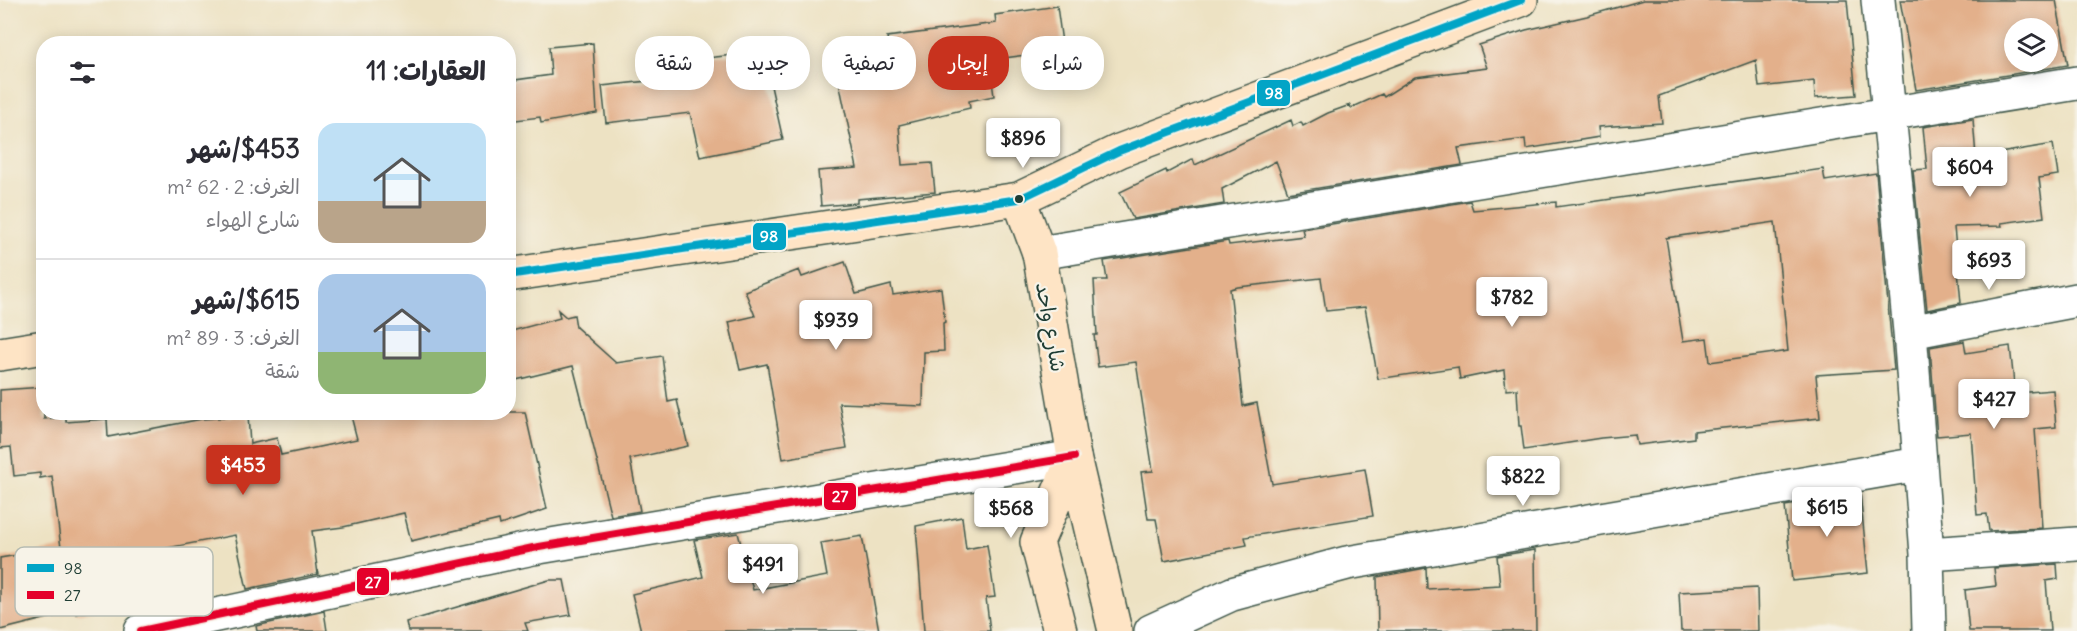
<!DOCTYPE html>
<html lang="ar">
<meta charset="utf-8">
<style>
body{margin:0;font-family:Delius,"Playpen Sans Arabic",sans-serif;background:#f2f2f3;color:#2b2b33;direction:rtl;height:100vh;display:flex;flex-direction:column;font-size:22px;white-space:nowrap}
*{box-sizing:border-box;margin:0}
p{font-size:20px;color:#7c7c81}
.icon{flex:none;width:33px;height:33px;fill:none;stroke:currentColor;stroke-width:2;stroke-linecap:round;stroke-linejoin:round}
.map{position:relative;flex:1;overflow:hidden;direction:ltr}
.side{position:absolute;left:36px;top:36px;width:480px;height:384px;display:flex;flex-direction:column;background:#fff;border-radius:24px;box-shadow:0 3px 15px #0003;direction:rtl}
.side>*{flex:none}
.top-card{position:absolute;left:534px;top:36px;width:570px;height:54px;direction:rtl;display:flex;gap:12px}
.tools{position:absolute;left:2004px;top:18px;display:grid;gap:12px}
.tools a{display:grid;place-items:center;width:54px;height:54px;border-radius:50%;background:#fff;box-shadow:0 3px 15px #0003;font-size:30px}
.price{position:absolute;translate:-50% -51px;padding:0 14px;border-radius:6px;background:#fff;color:#222;font-size:20px;line-height:39px;filter:drop-shadow(0 2px 3px #0008)}
.price::after{content:'';position:absolute;left:50%;top:36px;width:18px;height:14px;margin-left:-9px;background:inherit;clip-path:polygon(0 0,100% 0,50% 100%)}
.price.current{background:#c8321e;color:#fff}
ul{padding:0;list-style:none}
li{display:flex;align-items:center;gap:18px;height:150px;padding:0 30px}
li+li{border-top:2px solid #e1e1e2}
li span{display:grid;place-items:center;flex:none;width:168px;height:120px;border-radius:18px;color:#555}
li>.icon{margin-inline-start:auto}
span .icon{width:72px;height:72px;fill:#fffc;stroke-width:1}
li b{font-size:26px}
h2{display:flex;justify-content:space-between;align-items:center;height:72px;padding:0 30px;font-size:26px}
.chip{padding:0 21px;border-radius:24px;background:#fff;box-shadow:0 3px 15px #0003;font-size:21px;line-height:54px}
.chip.current{background:#c8321e;color:#fff}
.map>svg:first-child{display:block}
</style>
<div class="map">
<svg width="2077" height="631" viewBox="0 0 2077 631">
<rect width="100%" height="100%" fill="#f7f3e8"/>
<filter id="ink" filterUnits="userSpaceOnUse"><feTurbulence type="fractalNoise" baseFrequency=".0167" numOctaves="2"/><feDisplacementMap in="SourceGraphic" scale="12" xChannelSelector="R" yChannelSelector="G"/><feConvolveMatrix kernelMatrix="1 2 1 2 8 2 1 2 1" color-interpolation-filters="sRGB"/></filter>
<filter id="wash" filterUnits="userSpaceOnUse"><feTurbulence type="fractalNoise" baseFrequency=".008" numOctaves="4" result="noise"/><feDisplacementMap in="SourceGraphic" scale="24" xChannelSelector="R" yChannelSelector="G"/><feGaussianBlur stdDeviation="1.35" result="paint"/><feColorMatrix in="noise" values="0 0 0 0 0 0 0 0 0 0 0 0 0 0 0 0 0 1.4 0 .05"/><feComposite in="paint" operator="in"/></filter>
<g filter="url(#wash)">
<rect width="100%" height="100%" fill="#ede2c3"/>
<g id="blocks">
<path fill="#e3b08b" fill-rule="evenodd" d="M1643,0H1847L1856,95L1815,98L1814,81L1759,87L1756,60L1659,96L1662,123L1598,127L1599,137L1526,149L1525,139L1458,148L1462,165L1288,193L1276,161L1222,189L1224,204L1133,219L1120,192L1166,170L1167,173L1193,159L1195,165L1291,120L1293,126L1301,122L1303,126L1328,113L1350,105L1351,108L1382,94L1384,97L1415,77L1487,68L1479,45L1526,30L1587,16Z
M1900,0H2056L2068,65L1916,90ZM2014,28H2048V62H2014Z
M1057,6L1063,50L989,60L994,96L969,101L970,108L899,125L902,165L932,163L935,192L857,199V203L821,206L818,171L857,168L832,48L888,43L887,37L996,23L995,15Z
M593,43L597,113L541,123L540,117L508,121V81L551,75L549,47Z
M778,50L781,84L771,86L783,140L700,157L690,113L606,123L602,86L666,79L663,63Z
M1973,119L1976,157L2053,144L2058,175L2039,178L2044,217L2001,223L2002,226L1954,227L1961,303L1927,310L1913,170L1927,169L1923,127Z
M1823,169L1825,181L1876,173L1894,370L1816,375L1820,418L1694,431V438L1637,445L1635,435L1601,438L1524,450L1521,426H1519L1517,389L1506,390L1504,370L1460,379L1458,367L1378,379L1365,307L1326,311L1321,278L1238,287L1230,289L1243,406L1257,403L1272,484L1365,469L1373,516L1245,537L1247,545L1164,561L1156,519H1148L1141,472L1153,471L1136,362L1098,367L1094,335H1097L1094,280H1107L1104,261L1228,241L1229,245L1304,236L1302,229L1470,201L1473,210L1556,202V207ZM1775,222L1788,351L1710,362L1707,338L1683,341L1666,238Z
M845,262L856,294L891,285L893,295L941,288L945,322L943,323L944,351L924,352L923,406L839,403L847,448L783,459L767,364L740,370L729,322L755,316L745,291L799,270L802,277Z
M558,310L566,317L574,315L576,327L616,363L662,356L668,402L677,400L688,446L630,459L640,511L611,516L573,366L508,382V332L560,318Z
M1964,341L1966,353L2010,346L2015,393L2053,390L2056,427L2035,429L2042,528L1989,531L1987,514L1977,515L1971,433L1937,436L1930,347Z
M44,387V419L66,417V422L107,419L108,437L202,419L248,416L250,444L277,438L281,455L357,439L350,412H525L547,509L500,525L499,520L411,541L404,513L343,527L312,531L318,574L247,589L235,535L167,548L181,592L126,607L125,603L76,614V611L0,630V558L61,548L52,476L40,478V473L14,476L11,447L0,448V390Z
M1860,493L1868,573L1792,581L1785,506Z
M962,517L966,549L987,545L995,597L986,598L990,631H924L916,526Z
M738,533L753,590L827,576L821,543L862,536L879,631H641L632,594L703,577L694,540Z
M1535,550L1536,631H1378L1377,577L1426,568L1427,589L1500,585L1497,556Z
M2057,564L2058,579L2046,581L2050,631H1969L1965,590L1996,586L1994,568Z
M549,580H564L571,615L525,623L528,631H408L406,622Z
M1757,588L1758,631H1681L1679,592Z
M324,611L327,631H257L256,626Z"/>
</g>
</g>
<g filter="url(#ink)">
<use href="#blocks" fill-opacity="0" stroke="#3e5649" stroke-width="1.5"/>
<g fill="none" stroke-linecap="round" stroke-linejoin="round">
<defs>
<path id="street" d="M1878,0L1910,332L1927,554L1929,631
M1039,253L2077,83
M1910,332L2077,300
M1927,554L2077,544
M141,631L533,548L1074,457
M1151,631L1232,594L1347,563L1919,464"/>
<path id="secondary" d="M1019,199L1039,253L1074,457L1115,631
M508,275L1019,199L1119,151L1521,0
M0,354L44,347
M1060,631L1037,542L1074,457"/>
</defs>
<use href="#street" stroke="#3e5649" stroke-width="36"/>
<use href="#secondary" stroke="#3e5649" stroke-width="36"/>
<use href="#street" stroke="#fff" stroke-width="33"/>
<use href="#secondary" stroke="#fee4c5" stroke-width="33"/>
<defs>
<path id="bus-1" d="M508,275L1019,199L1119,151L1521,0"/>
<path id="bus-2" d="M141,631L533,548L1074,457"/>
</defs>
<use href="#bus-1" stroke="#f7f3e8" stroke-width="12"/>
<use href="#bus-2" stroke="#f7f3e8" stroke-width="12"/>
<use href="#bus-1" stroke="#02a4c6" stroke-width="8"/>
<use href="#bus-2" stroke="#e4002b" stroke-width="8"/>
</g>
</g>
<circle fill="#1f3d34" stroke="#f7f3e8" stroke-width="2" cx="1019" cy="199" r="5"/>
<g text-anchor="middle" dominant-baseline="central" stroke-width="4.5" stroke-linejoin="round" paint-order="stroke">
<g font-size="21" fill="#1f3d34" stroke="#f7f3e8">
<text transform="translate(1051 327) rotate(80)">شارع واحد</text>
</g>
</g>
<rect x="15" y="547" width="198" height="69" rx="9" fill="#f7f3e8" stroke="#b6bcb2" stroke-width="1.5"/>
<rect x="27" y="564" width="27" height="8" fill="#02a4c6"/>
<rect x="27" y="591" width="27" height="8" fill="#e4002b"/>
<g font-size="16" fill="#1f3d34">
<text x="64" y="574">98</text>
<text x="64" y="601">27</text>
</g>
<g stroke="#f7f3e8" stroke-width="2">
<rect x="1256" y="79" width="35" height="28" rx="6" fill="#02a4c6"/>
<rect x="752" y="222" width="35" height="29" rx="6" fill="#02a4c6"/>
<rect x="823" y="482" width="34" height="29" rx="6" fill="#e4002b"/>
<rect x="356" y="567" width="34" height="29" rx="6" fill="#e4002b"/>
</g>
<g font-size="16" text-anchor="middle" font-weight="bold" fill="#fff">
<text x="1274" y="99">98</text>
<text x="769" y="242">98</text>
<text x="840" y="502">27</text>
<text x="373" y="588">27</text>
</g>
</svg>
<div class="tools">
<a><svg class="icon" aria-label="layers" viewBox="0 0 24 24"><path d="M12 4l9 5-9 5-9-5zM3 14l9 5 9-5"/></svg></a>
</div>
<b class="price" style="left:1023px;top:169px">$896</b>
<b class="price" style="left:1970px;top:198px">$604</b>
<b class="price" style="left:1989px;top:291px">$693</b>
<b class="price" style="left:1512px;top:328px">$782</b>
<b class="price" style="left:836px;top:351px">$939</b>
<b class="price" style="left:1994px;top:430px">$427</b>
<b class="price current" style="left:243px;top:496px">$453</b>
<b class="price" style="left:1523px;top:507px">$822</b>
<b class="price" style="left:1827px;top:538px">$615</b>
<b class="price" style="left:1011px;top:539px">$568</b>
<b class="price" style="left:763px;top:595px">$491</b>
<div class="top-card">
<a class="chip">شراء</a>
<a class="chip current">إيجار</a>
<a class="chip">تصفية</a>
<a class="chip">جديد</a>
<a class="chip">شقة</a>
</div>
<section class="side">
<h2>العقارات: 11<svg class="icon" aria-label="filters" viewBox="0 0 24 24"><path d="M4 7h16M4 17h16"/><circle cx="9" cy="7" r="2"/><circle cx="15" cy="17" r="2"/></svg></h2>
<ul>
<li><span style="background:linear-gradient(#bfe0f5 65%,#b9a48a 0)"><svg class="icon" aria-label="home" viewBox="0 0 24 24"><path d="M3 11l9-7 9 7M6 9v11h12V9"/></svg></span><div><b>$453/شهر</b><p>الغرف: 2 · 62 m²</p><p>شارع الهواء</p></div></li>
<li><span style="background:linear-gradient(#a9c7e8 65%,#8fb573 0)"><svg class="icon" aria-label="home" viewBox="0 0 24 24"><path d="M3 11l9-7 9 7M6 9v11h12V9"/></svg></span><div><b>$615/شهر</b><p>الغرف: 3 · 89 m²</p><p>شقة</p></div></li>
</ul>
</section>
</div>
